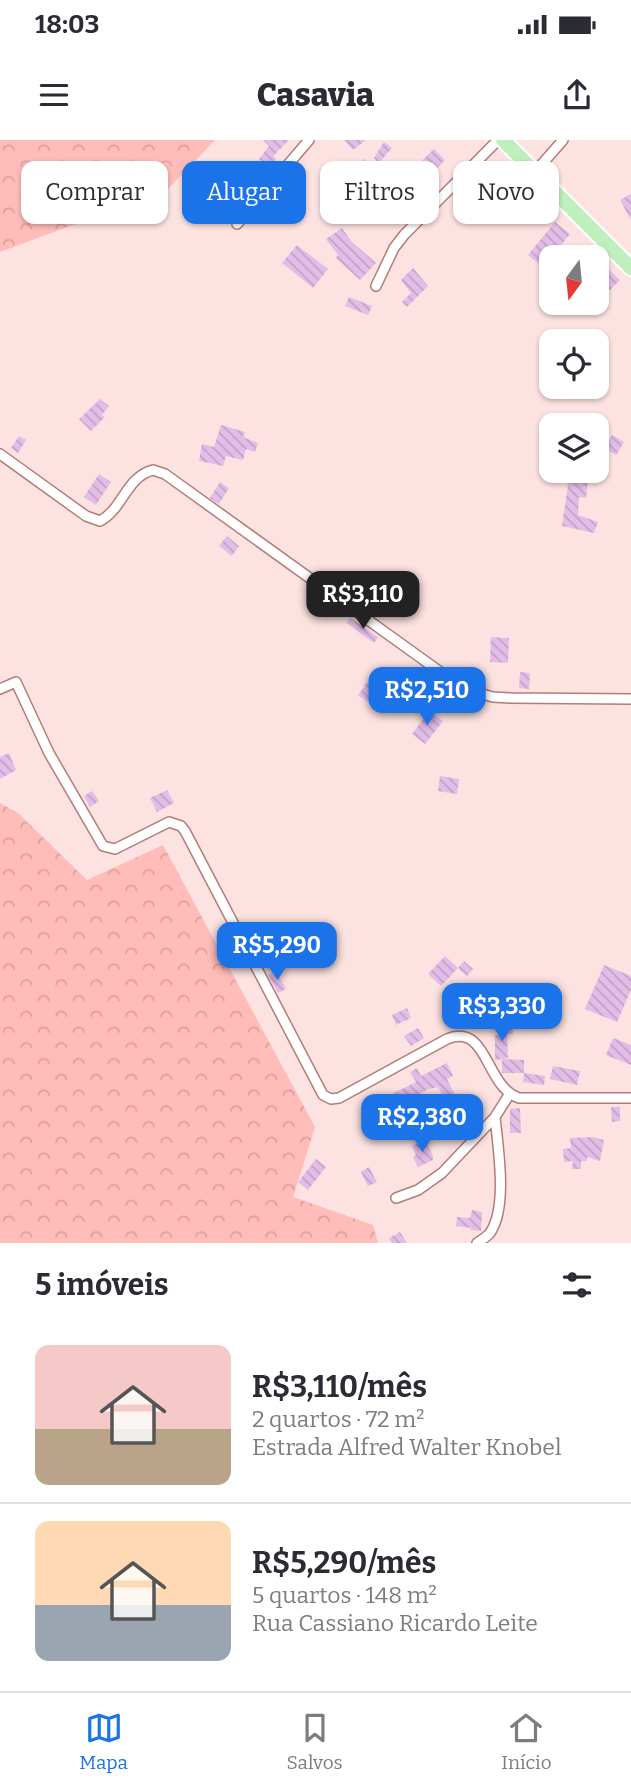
<!DOCTYPE html>
<html lang="pt">
<meta charset="utf-8">
<style>
body{margin:0;font-family:Bitter,serif;background:#f7f7f7;color:#2b2b33;height:100vh;display:flex;flex-direction:column;font-size:26px;white-space:nowrap}
*{box-sizing:border-box;margin:0}
p{font-size:23px;color:#7c7c81}
.icon{flex:none;width:38px;height:38px;fill:none;stroke:currentColor;stroke-width:2;stroke-linecap:round;stroke-linejoin:round}
.map{position:relative;height:1103px;overflow:hidden}
.side{display:flex;flex-direction:column;background:#fff;flex:1}
.side>*{flex:none}
.guide{position:absolute;left:21px;top:21px;width:590px;height:63px;display:flex;gap:14px}
.needle{width:46px;rotate:195deg}
.buttons{position:absolute;left:539px;top:105px;display:grid;gap:14px}
.buttons a{display:grid;place-items:center;width:70px;height:70px;border-radius:14px;background:#fff;box-shadow:0 2px 5px #0004;font-size:35px}
.price{position:absolute;translate:-50% -60px;padding:0 16px;border-radius:14px;background:#1a73e8;color:#fff;font-size:23px;line-height:46px;filter:drop-shadow(0 2px 4px #0008)}
.price::after{content:'';position:absolute;left:50%;top:42px;width:21px;height:16px;margin-left:-10px;background:inherit;clip-path:polygon(0 0,100% 0,50% 100%)}
.price.on{background:#222;color:#fff}
ul{padding:0;list-style:none}
li{display:flex;align-items:center;gap:21px;height:175px;padding:0 35px}
li+li{border-top:2px solid #e1e1e2}
li span{display:grid;place-items:center;flex:none;width:196px;height:140px;border-radius:14px;color:#555}
li>.icon{margin-inline-start:auto}
span .icon{width:84px;height:84px;fill:#fffc;stroke-width:1}
li b{font-size:30px}
h2{display:flex;justify-content:space-between;align-items:center;height:84px;padding:0 35px;font-size:30px}
.pill{padding:0 24px;border-radius:14px;background:#fff;box-shadow:0 2px 5px #0004;font-size:24px;line-height:63px}
.pill.on{background:#1a73e8;color:#fff}
.status{display:flex;justify-content:space-between;align-items:center;height:49px;padding:0 35px;background:#fff;direction:ltr}
.status svg{height:19px;fill:currentColor}
header{display:flex;justify-content:space-between;align-items:center;height:91px;padding:0 35px;background:#fff;font-size:32px;font-weight:800}
.tab-bar{display:flex;justify-content:space-around;align-items:center;height:98px;border-top:2px solid #e1e1e2;background:#fff;font-size:19px;color:#7c7c81}
.tab-bar a{display:grid;justify-items:center;gap:4px}
.tab-bar .on{color:#1a73e8}
.map>svg:first-child{display:block}
</style>
<div class="status"><b>18:03</b><svg viewBox="0 0 49 12"><path d="M0 12V9h3v3zM5 12V6h3v6zM10 12V3h3v9zM15 12V0h3v12zM26 1h20v11H26zM47 4h2v5h-2z"/></svg></div>
<header><svg class="icon" aria-label="menu" viewBox="0 0 24 24"><path d="M4 6h16M4 12h16M4 18h16"/></svg>Casavia<svg class="icon" aria-label="share" viewBox="0 0 24 24"><path d="M12 15V3M7 8l5-5 5 5M5 13v7h14v-7"/></svg></header>
<div class="map">
<svg width="631" height="1103" viewBox="0 0 631 1103">
<defs>
<pattern id="forest-crowns" width="20" height="18" patternUnits="userSpaceOnUse" patternTransform="scale(1.75)"><rect width="20" height="18" fill="#ffbcb8"/><path d="M2 6a3 3 0 1 1 6 0M12 15a3 3 0 1 1 6 0" fill="none" stroke="#dba19e"/></pattern>
<pattern id="building-back-hatch" width="6" height="6" patternUnits="userSpaceOnUse" patternTransform="scale(1.75)"><rect width="6" height="6" fill="#e3bde8"/><path d="M-1 5l2 2M0 0l6 6M5-1l2 2" fill="none" stroke="#c3a2c7"/></pattern>
</defs>
<rect width="100%" height="100%" fill="#fce2e0"/>
<path fill="url(#forest-crowns)" d="M0,0H215L167,50L0,112Z
M0,663L19,674L87,740L163,705L315,987L293,1057L373,1085L378,1103H0Z"/>
<path fill="url(#building-back-hatch)" d="M263,0H289L273,16L276,19L269,27L259,19L269,6Z
M344,0H366L353,10Z
M384,2L392,8L379,23L374,18Z
M434,9L445,20L415,52L402,40Z
M364,19L373,27L345,58L336,50Z
M498,27L527,58L516,67L487,37Z
M291,43L300,51L294,58L285,50Z
M631,54V80L620,60Z
M555,82L570,94L543,127L528,115Z
M342,88L351,101L376,123L360,140L336,118L338,115L326,99Z
M297,105L328,129L313,148L282,123Z
M597,118L620,140L609,151L597,140Z
M413,128L428,146L407,167L402,162L411,153L401,140Z
M349,157L372,166L368,175L345,166Z
M100,259L109,266L102,275L105,277L91,291L79,279Z
M221,285L245,292L243,297L258,303L255,312L246,309L243,320L226,316L223,326L199,321L202,304L214,307Z
M612,295L624,302L616,315L604,308Z
M19,296L26,300L18,313L11,308Z
M99,334L111,342L96,365L84,357Z
M569,338L588,340L586,358L579,357L578,375L598,382L594,393L562,386Z
M220,342L229,348L219,364L210,358Z
M227,396L239,406L232,416L219,406Z
M350,478L378,497L374,503L347,483Z
M491,497L509,498L508,523L490,522Z
M390,532L398,537L377,568L358,555L371,537L382,543Z
M520,532L530,533L529,549L519,548Z
M429,571L443,581L425,604L412,594Z
M9,613L16,630L0,639V617Z
M440,636L459,639L457,654L438,651Z
M167,650L174,663L157,672L150,658Z
M92,651L99,661L90,667L84,656Z
M445,816L458,828L441,846L428,834Z
M464,821L473,829L467,836L458,828Z
M604,825L631,836V850L617,882L585,869Z
M276,831L286,849L278,853L268,835Z
M467,844L468,858L478,859L477,874L468,873V878H459L458,845Z
M407,868L411,878L396,885L392,875Z
M512,886L513,894H507L508,918L495,920V895H498V887Z
M418,888L424,898L411,906L404,896Z
M613,898L631,905V925L606,915Z
M502,919L524,920V933H502Z
M447,923L453,936L447,939L456,957L462,953L466,960L457,964L460,975L453,977L446,968L448,966L438,947L428,949L393,969L386,957L416,942L410,932L417,928L421,936Z
M553,926L580,931L577,945L550,939Z
M524,933L545,936L544,945L523,942Z
M611,967H620V981L612,982Z
M520,968L521,993H510V969Z
M452,983L467,992L464,998L448,989Z
M592,997L604,1000L600,1021L587,1017V1021H581V1029H572L573,1021L564,1022L563,1009L571,1008L570,998Z
M425,1000L433,1016V1020L418,1027L413,1017L416,1015L412,1006Z
M316,1019L326,1027L308,1050L298,1042Z
M369,1027L377,1042L368,1046L361,1032Z
M472,1070L482,1072L481,1091L471,1090V1088L456,1086L457,1077L470,1078Z
M400,1092L407,1103H392L389,1098Z"/>
<g fill="none" stroke-linecap="round" stroke-linejoin="round">
<defs>
<path id="minor" d="M535,32L563,0
M237,84L309,0
M376,146L394,108L404,95L498,0
M0,314L86,376L100,381C123,369 126,337 153,330L165,334L464,549L493,557L511,558L631,559
M0,549L16,542L49,613L103,706L115,709L169,682L181,686L185,691L323,955L331,959L339,958L447,899C488,882 485,947 519,958H631
M396,1058L418,1050L442,1033L495,977L509,955
M477,1103C481,1100 487,1097 490,1093C508,1067 498,1008 495,977"/>
<path id="primary" d="M503,0L631,128"/>
</defs>
<use href="#minor" stroke="#b47c79" stroke-width="12"/>
<use href="#primary" stroke="#fff" stroke-width="18"/>
<use href="#minor" stroke="#fff" stroke-width="9"/>
<use href="#primary" stroke="#bfefbc" stroke-width="14"/>
</g>
</svg>
<div class="buttons">
<a><svg class="needle" viewBox="-14 -14 28 28"><path d="M0-13l5 13h-10z" fill="#e53935"/><path d="M0 13l5-13h-10z" fill="#7c7c81"/></svg></a>
<a><svg class="icon" aria-label="locate" viewBox="0 0 24 24"><circle cx="12" cy="12" r="6"/><path d="M12 2v4M12 18v4M2 12h4M18 12h4"/></svg></a>
<a><svg class="icon" aria-label="layers" viewBox="0 0 24 24"><path d="M12 4l9 5-9 5-9-5zM3 14l9 5 9-5"/></svg></a>
</div>
<b class="price on" style="left:363px;top:491px">R$3,110</b>
<b class="price" style="left:427px;top:587px">R$2,510</b>
<b class="price" style="left:277px;top:842px">R$5,290</b>
<b class="price" style="left:502px;top:903px">R$3,330</b>
<b class="price" style="left:422px;top:1014px">R$2,380</b>
<div class="guide">
<a class="pill">Comprar</a>
<a class="pill on">Alugar</a>
<a class="pill">Filtros</a>
<a class="pill">Novo</a>
</div>
</div>
<section class="side">
<h2>5 imóveis<svg class="icon" aria-label="filters" viewBox="0 0 24 24"><path d="M4 7h16M4 17h16"/><circle cx="9" cy="7" r="2"/><circle cx="15" cy="17" r="2"/></svg></h2>
<ul>
<li><span style="background:linear-gradient(#f6c9c9 60%,#b9a48a 0)"><svg class="icon" aria-label="home" viewBox="0 0 24 24"><path d="M3 11l9-7 9 7M6 9v11h12V9"/></svg></span><div><b>R$3,110/mês</b><p>2 quartos · 72 m²</p><p>Estrada Alfred Walter Knobel</p></div></li>
<li><span style="background:linear-gradient(#ffd9b3 60%,#9aa5b1 0)"><svg class="icon" aria-label="home" viewBox="0 0 24 24"><path d="M3 11l9-7 9 7M6 9v11h12V9"/></svg></span><div><b>R$5,290/mês</b><p>5 quartos · 148 m²</p><p>Rua Cassiano Ricardo Leite</p></div></li>
</ul>
</section>
<nav class="tab-bar">
<a class="on"><svg class="icon" aria-label="map" viewBox="0 0 24 24"><path d="M3 6l6-2 6 2 6-2v14l-6 2-6-2-6 2zM9 4v14M15 6v14"/></svg>Mapa</a>
<a><svg class="icon" aria-label="saved" viewBox="0 0 24 24"><path d="M7 4h10v16l-5-4-5 4z"/></svg>Salvos</a>
<a><svg class="icon" aria-label="home" viewBox="0 0 24 24"><path d="M3 11l9-7 9 7M6 9v11h12V9"/></svg>Início</a>
</nav>
